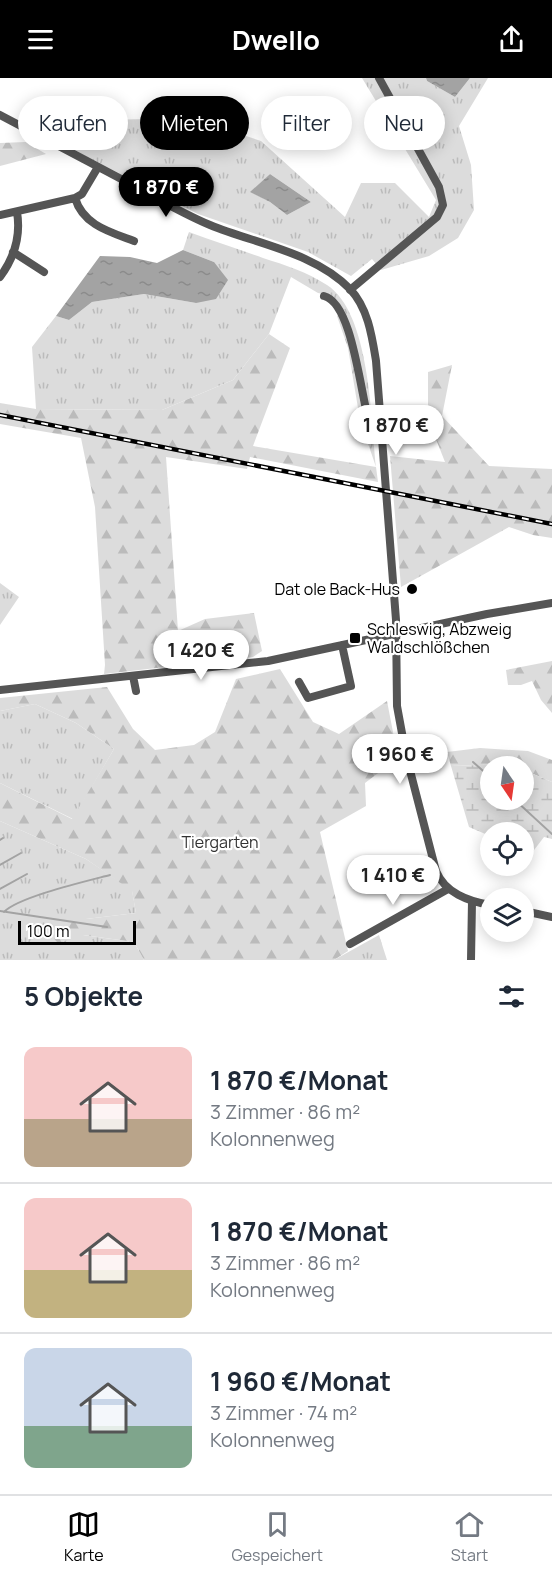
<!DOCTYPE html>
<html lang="de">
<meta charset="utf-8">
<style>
body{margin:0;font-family:Manrope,sans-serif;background:#f2f2f3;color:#1f2937;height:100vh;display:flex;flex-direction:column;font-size:22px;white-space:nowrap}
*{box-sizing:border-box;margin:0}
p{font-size:20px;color:#747a83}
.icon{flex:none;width:33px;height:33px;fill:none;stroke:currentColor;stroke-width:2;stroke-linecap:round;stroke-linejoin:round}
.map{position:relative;height:882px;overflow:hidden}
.panel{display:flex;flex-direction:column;background:#fff;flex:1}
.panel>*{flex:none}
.top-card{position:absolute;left:18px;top:18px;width:516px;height:54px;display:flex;gap:12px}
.needle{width:39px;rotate:167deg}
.fabs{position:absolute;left:480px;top:678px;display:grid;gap:12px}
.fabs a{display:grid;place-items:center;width:54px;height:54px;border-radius:50%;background:#fff;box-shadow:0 3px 15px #0003;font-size:30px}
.scale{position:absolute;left:18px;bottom:15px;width:118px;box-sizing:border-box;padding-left:6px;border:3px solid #000;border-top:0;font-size:16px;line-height:21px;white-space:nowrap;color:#000;-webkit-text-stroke:4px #fff;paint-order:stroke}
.price{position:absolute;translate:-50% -51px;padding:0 14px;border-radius:21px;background:#fff;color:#222;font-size:20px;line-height:39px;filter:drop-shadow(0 2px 3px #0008)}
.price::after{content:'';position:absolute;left:50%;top:36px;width:18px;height:14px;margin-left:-9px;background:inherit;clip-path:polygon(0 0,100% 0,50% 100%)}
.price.current{background:#000;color:#fff}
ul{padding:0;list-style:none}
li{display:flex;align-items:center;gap:18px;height:150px;padding:0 24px}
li+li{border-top:2px solid #e0e1e3}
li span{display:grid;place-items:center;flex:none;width:168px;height:120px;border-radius:12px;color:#555}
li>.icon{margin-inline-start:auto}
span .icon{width:72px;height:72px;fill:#fffc;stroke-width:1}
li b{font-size:26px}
h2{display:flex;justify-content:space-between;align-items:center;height:72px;padding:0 24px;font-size:26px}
.chip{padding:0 21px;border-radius:27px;background:#fff;box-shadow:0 3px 15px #0003;font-size:21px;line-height:54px}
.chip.current{background:#000;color:#fff}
header{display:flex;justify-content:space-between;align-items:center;height:78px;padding:0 24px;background:#000;color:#fff;font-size:27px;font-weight:700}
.menu{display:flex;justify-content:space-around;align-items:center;height:84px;border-top:2px solid #e0e1e3;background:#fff;font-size:16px;color:#747a83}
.menu a{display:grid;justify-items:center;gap:3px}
.menu .current{color:#000}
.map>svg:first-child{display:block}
</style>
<header><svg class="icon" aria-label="menu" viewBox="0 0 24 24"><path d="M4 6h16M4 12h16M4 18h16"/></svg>Dwello<svg class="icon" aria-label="share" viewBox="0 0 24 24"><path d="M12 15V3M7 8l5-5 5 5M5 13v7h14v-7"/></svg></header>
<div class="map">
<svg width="552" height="882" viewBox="0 0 552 882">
<defs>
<pattern id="grass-tufts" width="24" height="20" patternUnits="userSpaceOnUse" patternTransform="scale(1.5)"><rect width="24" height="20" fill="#dcdcdc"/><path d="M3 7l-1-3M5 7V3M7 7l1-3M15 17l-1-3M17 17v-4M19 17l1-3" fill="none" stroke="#bbb"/></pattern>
<pattern id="forest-firs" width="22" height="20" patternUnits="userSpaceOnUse" patternTransform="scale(1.5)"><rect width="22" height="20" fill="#dcdcdc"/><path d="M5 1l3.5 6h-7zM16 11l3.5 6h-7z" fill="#bbb"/></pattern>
<pattern id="wetland-marsh" width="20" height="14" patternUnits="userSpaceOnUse" patternTransform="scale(1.5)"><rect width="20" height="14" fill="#dcdcdc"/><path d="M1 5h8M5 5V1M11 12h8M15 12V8" fill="none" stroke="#bbb"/></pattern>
<pattern id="water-ripples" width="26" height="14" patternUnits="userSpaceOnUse" patternTransform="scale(1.5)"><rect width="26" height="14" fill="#a3a3a3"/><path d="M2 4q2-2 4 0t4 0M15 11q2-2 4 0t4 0" fill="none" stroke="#8b8b8b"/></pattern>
</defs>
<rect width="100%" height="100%" fill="#fff"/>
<path fill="url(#grass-tufts)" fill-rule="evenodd" d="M362,0H426L427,3L455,19L470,0H488L459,48L471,87L474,132L458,160L429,178L381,192L372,181L351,198L308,174L198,136L72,71L102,42L191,40L261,63L345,139L361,105H395L429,139L436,122ZM270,96L311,124L287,137L270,124L251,114Z
M189,154C213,163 238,171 263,180C285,187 307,194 327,207C370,235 371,341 376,389L360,342L348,270L337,238L343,234L329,217L318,215L291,199L269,256L233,302L162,332L36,331L32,269L56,238L69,242L92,224L144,216L196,225L214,184L183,172Z
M0,505L19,519L0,547Z
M35,626L76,645L114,671L73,741L0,705V633Z
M0,743L86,781L132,812L136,835L86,841L83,857L134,864L144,882H0Z
M379,857L387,882H334Z"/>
<path fill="url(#forest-firs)" d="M26,64L46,76L0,88V65Z
M269,256L290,270L253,368L376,389L378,404L250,379L247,391L166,379L178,553L205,541L254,535L262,573L253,579L104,596L105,587L95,429L81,360L0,346V325L36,331L162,332L233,302Z
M452,287L442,338L489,388L552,391V460L533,457L509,449L401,509L390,378L445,384L428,341V294Z
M552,583V635L541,622L532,603L521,607H508L506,592Z
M280,591L313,644L339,656L387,623L398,680L365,705L366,728L320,754L348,873L334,882H144L134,864L83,857L58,865L45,851L86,841L136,835L132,813L86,781L0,743V705L72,741L114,671L76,645L35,626L0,633V620L107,609L133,651L155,672L194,667L215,654L236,601Z
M480,670L528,673L552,682V704L524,692V688L510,686L451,688L447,674Z"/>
<path fill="url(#wetland-marsh)" d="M510,686L517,688H490V722H524V692L552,704V761L544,759L531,776L524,773V754H490V758L469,749L451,688Z"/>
<path fill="url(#water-ripples)" d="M426,0H470L455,19L427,3Z
M270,96L311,124L287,137L270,124L250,114Z
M183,172L214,184L228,202L216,221L196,225L144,216L92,224L69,242L56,238L100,178L130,179L157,185Z"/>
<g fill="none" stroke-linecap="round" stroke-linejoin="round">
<path stroke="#a3a3a3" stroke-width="2" d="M473,684L490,699
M515,722L552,756
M0,762L3,760
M0,787L21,775
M0,811L27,796
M0,833L107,849
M4,834C18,819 87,803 110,797"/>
<path stroke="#555" stroke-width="8" d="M0,37C42,59 83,81 125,103C153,118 181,135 210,147C256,166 314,174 350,211C368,230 372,258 376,283L396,542L397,628L406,677L436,793C445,815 468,823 490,827
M75,120C83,147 110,154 134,163
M0,137L75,120L82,116L98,89
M13,174L44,194
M0,199C14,180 21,158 17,134
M350,212L437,139L443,127L439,109L379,0
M324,218C355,226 361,329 373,358L382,361
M133,598L136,613
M299,604L308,620L351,608L342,567
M0,612L268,583L487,536L552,525
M524,833L552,839
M350,866L448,811
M471,882L472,823"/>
<defs>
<path id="rail" d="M0,337L552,446"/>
</defs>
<use href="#rail" stroke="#000" stroke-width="4.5"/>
<use href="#rail" stroke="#fff" stroke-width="2" stroke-dasharray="7" stroke-linecap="butt"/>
</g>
<g fill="#000" stroke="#fff" stroke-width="2">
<circle cx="412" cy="511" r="6"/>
<rect x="349" y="554" width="12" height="12" rx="3"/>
</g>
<g text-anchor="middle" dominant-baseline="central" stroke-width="4.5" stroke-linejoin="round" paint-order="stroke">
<g font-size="16" fill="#000" stroke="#fff" text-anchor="end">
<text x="400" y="511">Dat ole Back-Hus</text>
<text x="367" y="551" text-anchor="start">Schleswig, Abzweig<tspan x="367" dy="18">Waldschlößchen</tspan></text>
</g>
<g font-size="16" fill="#333" stroke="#fff">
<text x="220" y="764">Tiergarten</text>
</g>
</g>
</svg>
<div class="fabs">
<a><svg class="needle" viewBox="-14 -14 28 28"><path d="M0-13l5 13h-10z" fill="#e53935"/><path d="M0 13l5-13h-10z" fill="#747a83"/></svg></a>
<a><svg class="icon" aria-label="locate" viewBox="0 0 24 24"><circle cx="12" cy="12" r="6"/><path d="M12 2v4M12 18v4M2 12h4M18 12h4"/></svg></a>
<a><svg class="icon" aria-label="layers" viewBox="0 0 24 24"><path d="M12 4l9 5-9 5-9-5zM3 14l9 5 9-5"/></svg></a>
</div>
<div class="scale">100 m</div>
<b class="price current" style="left:166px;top:140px">1 870 €</b>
<b class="price" style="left:396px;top:378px">1 870 €</b>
<b class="price" style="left:201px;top:603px">1 420 €</b>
<b class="price" style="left:400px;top:707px">1 960 €</b>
<b class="price" style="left:393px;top:828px">1 410 €</b>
<div class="top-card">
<a class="chip">Kaufen</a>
<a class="chip current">Mieten</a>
<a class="chip">Filter</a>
<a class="chip">Neu</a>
</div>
</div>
<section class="panel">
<h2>5 Objekte<svg class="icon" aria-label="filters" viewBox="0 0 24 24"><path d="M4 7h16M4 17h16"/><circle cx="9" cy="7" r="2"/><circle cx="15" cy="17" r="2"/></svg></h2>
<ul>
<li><span style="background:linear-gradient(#f6c9c9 60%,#b9a48a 0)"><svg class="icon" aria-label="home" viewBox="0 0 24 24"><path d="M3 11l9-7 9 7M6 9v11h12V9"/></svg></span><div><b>1 870 €/Monat</b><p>3 Zimmer · 86 m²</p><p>Kolonnenweg</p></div></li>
<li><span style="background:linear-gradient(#f6c9c9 60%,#c2b280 0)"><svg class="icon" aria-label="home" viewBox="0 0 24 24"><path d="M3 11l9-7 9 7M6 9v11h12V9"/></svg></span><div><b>1 870 €/Monat</b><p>3 Zimmer · 86 m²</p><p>Kolonnenweg</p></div></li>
<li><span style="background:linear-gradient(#c9d6e8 65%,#7fa58c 0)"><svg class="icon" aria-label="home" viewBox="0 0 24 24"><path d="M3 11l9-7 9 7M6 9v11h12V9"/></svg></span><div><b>1 960 €/Monat</b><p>3 Zimmer · 74 m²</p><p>Kolonnenweg</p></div></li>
</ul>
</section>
<nav class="menu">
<a class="current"><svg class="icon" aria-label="map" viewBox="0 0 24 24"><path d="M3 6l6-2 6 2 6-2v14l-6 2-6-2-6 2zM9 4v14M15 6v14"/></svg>Karte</a>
<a><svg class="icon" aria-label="saved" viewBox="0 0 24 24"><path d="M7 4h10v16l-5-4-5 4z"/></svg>Gespeichert</a>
<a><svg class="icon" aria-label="home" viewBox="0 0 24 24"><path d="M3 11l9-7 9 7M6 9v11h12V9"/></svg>Start</a>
</nav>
